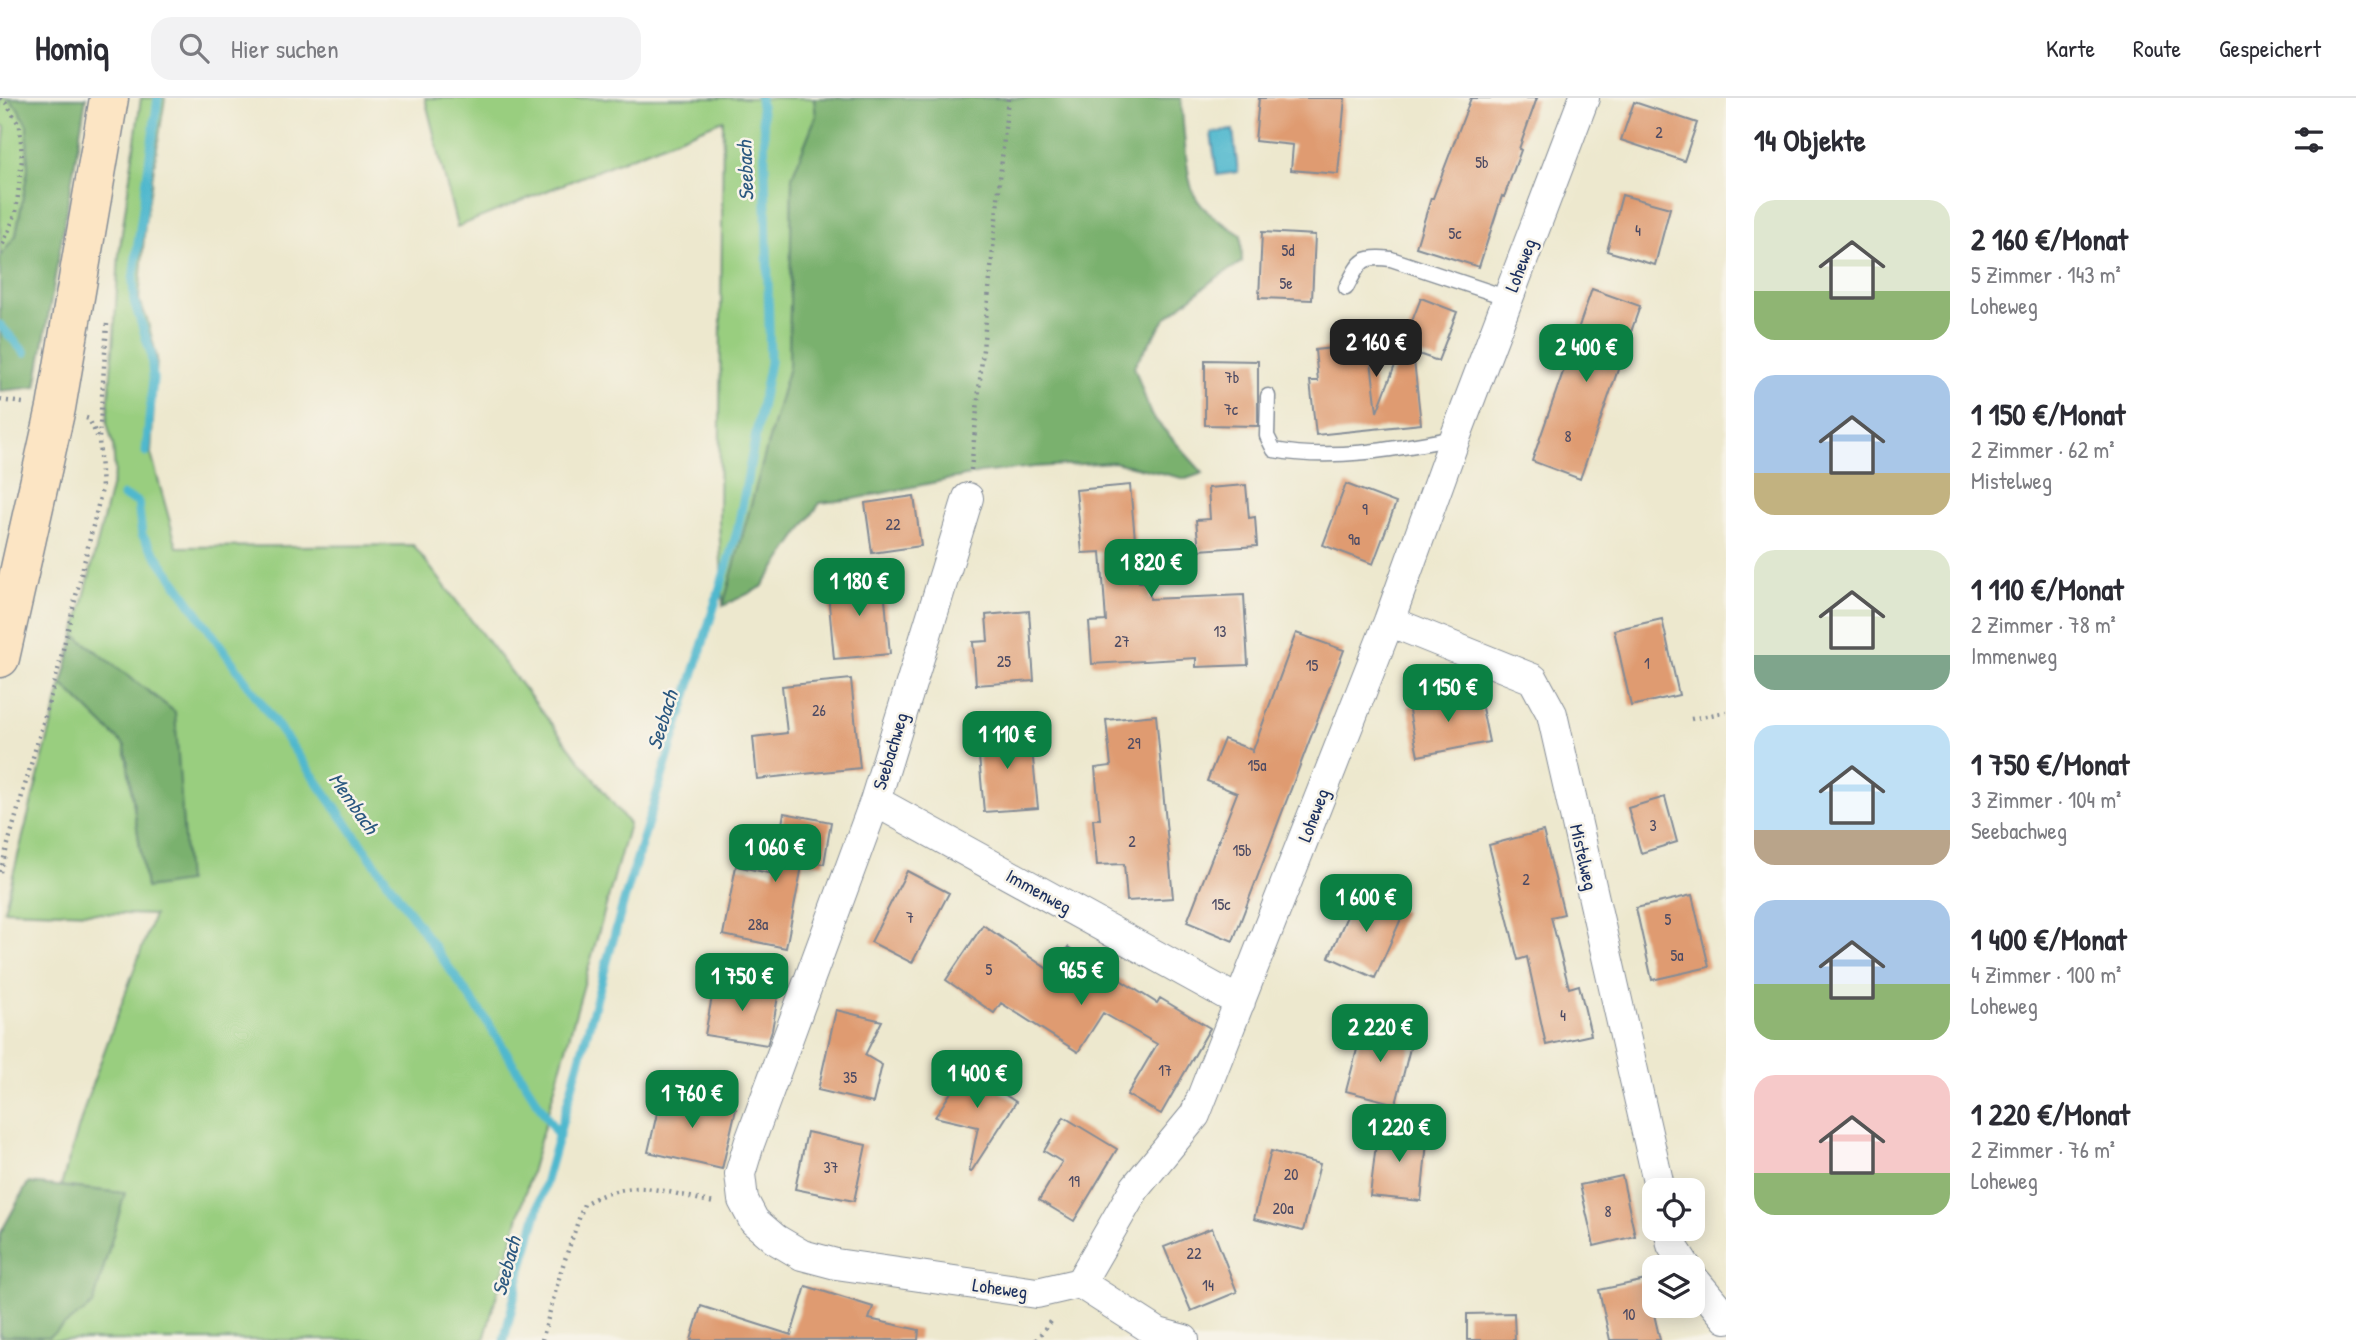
<!DOCTYPE html>
<html lang="de">
<meta charset="utf-8">
<style>
body{margin:0;font-family:"Patrick Hand",sans-serif;background:#f2f2f3;color:#2b2b33;height:100vh;display:flex;flex-direction:column;font-size:26px;white-space:nowrap}
*{box-sizing:border-box;margin:0}
p{font-size:23px;color:#7c7c81}
.icon{flex:none;width:38px;height:38px;fill:none;stroke:currentColor;stroke-width:2;stroke-linecap:round;stroke-linejoin:round}
.map{position:relative;flex:1;overflow:hidden}
.sheet{display:flex;flex-direction:column;background:#fff;width:630px}
.sheet>*{flex:none}
.buttons{position:absolute;left:1642px;top:1080px;display:grid;gap:14px}
.buttons a{display:grid;place-items:center;width:63px;height:63px;border-radius:14px;background:#fff;box-shadow:0 4px 18px #0003;font-size:35px}
.price{position:absolute;translate:-50% -60px;padding:0 16px;border-radius:14px;background:#0b8043;color:#fff;font-size:23px;line-height:46px;filter:drop-shadow(0 2px 4px #0008)}
.price::after{content:'';position:absolute;left:50%;top:42px;width:21px;height:16px;margin-left:-10px;background:inherit;clip-path:polygon(0 0,100% 0,50% 100%)}
.price.current{background:#222;color:#fff}
ul{padding:0;list-style:none}
li{display:flex;align-items:center;gap:21px;height:175px;padding:0 28px}
li span{display:grid;place-items:center;flex:none;width:196px;height:140px;border-radius:21px;color:#555}
li>.icon{margin-inline-start:auto}
span .icon{width:84px;height:84px;fill:#fffc;stroke-width:1}
li b{font-size:30px}
h2{display:flex;justify-content:space-between;align-items:center;height:84px;padding:0 28px;font-size:30px}
header{display:flex;align-items:center;gap:42px;box-sizing:border-box;height:98px;padding:0 35px;background:#fff;border-bottom:2px solid #e1e1e2}
header strong{font-size:33px}
nav{display:flex;gap:38px;margin-inline-start:auto;font-size:24px}
.search{width:490px;height:63px;background:#f2f2f3;display:flex;align-items:center;gap:18px;box-sizing:border-box;padding:0 24px;border-radius:21px;color:#7c7c81;font-size:26px}
main{display:flex;flex:1;min-height:0}
.map>svg:first-child{display:block}
</style>
<header>
<strong>Homiq</strong>
<div class="search"><svg class="icon" aria-label="search" viewBox="0 0 24 24"><circle cx="10" cy="10" r="6"/><path d="M15 15l6 6"/></svg>Hier suchen</div>
<nav><a>Karte</a><a>Route</a><a>Gespeichert</a></nav>
</header>
<main>
<div class="map">
<svg width="1726" height="1242" viewBox="0 0 1726 1242">
<rect width="100%" height="100%" fill="#f7f3e8"/>
<filter id="ink" filterUnits="userSpaceOnUse"><feTurbulence type="fractalNoise" baseFrequency=".0143" numOctaves="2"/><feDisplacementMap in="SourceGraphic" scale="14" xChannelSelector="R" yChannelSelector="G"/><feConvolveMatrix kernelMatrix="1 2 1 2 8 2 1 2 1" color-interpolation-filters="sRGB"/></filter>
<filter id="wash" filterUnits="userSpaceOnUse"><feTurbulence type="fractalNoise" baseFrequency=".00686" numOctaves="4" result="noise"/><feDisplacementMap in="SourceGraphic" scale="28" xChannelSelector="R" yChannelSelector="G"/><feGaussianBlur stdDeviation="1.57" result="paint"/><feColorMatrix in="noise" values="0 0 0 0 0 0 0 0 0 0 0 0 0 0 0 0 0 1.4 0 .05"/><feComposite in="paint" operator="in"/></filter>
<g filter="url(#wash)">
<rect width="100%" height="100%" fill="#ede8ce"/>
<path fill="#99ce7f" stroke="#5a7e6e" stroke-width="2" d="M0,0H7L18,10L27,27L28,72L16,137L0,159V80L5,29L0,26Z
M141,0H165L145,125L139,202L147,221L157,260L151,356L177,449L413,447L629,726L484,1242H0V1238L48,1239L125,1095L61,1088L89,995L154,817L4,812L62,586L125,648L146,790L175,614L75,537L115,373L113,347L107,325L115,224L119,156Z
M425,0H814L816,18L792,79L789,269L723,508L719,423L723,22L457,129Z"/>
<path fill="#7ab16e" stroke="#4a7066" stroke-width="2" d="M7,0H86L36,289L0,293V159L16,137L28,72L27,27L18,10Z
M814,0H1181C1183,19 1186,84 1195,98C1205,116 1225,126 1241,137L1242,164L1213,182L1166,220L1134,268L1151,317L1203,375L1186,381L1114,364L1034,369L980,375L854,401L820,405L762,489L723,508L789,269L792,79L816,18Z
M75,537L175,614L187,784L146,790L125,648L62,586Z
M28,1085L125,1095L93,1207L48,1239L0,1238V1136Z"/>
<path fill="#50b8ce" stroke="#367496" stroke-width="2" d="M1233,32L1238,74L1217,77L1211,35Z"/>
<g fill="none" stroke-linecap="round" stroke-linejoin="round">
<path stroke="#50b8ce" stroke-width="9" d="M0,227L25,255
M146,354L153,281L151,255L134,203L133,182L158,0
M123,398L138,404L142,437L486,922L559,1039
M504,1242L521,1172L623,806L737,434L770,264L764,32L760,0"/>
</g>
<g id="blocks">
<path fill="#df9b71" d="M1259,0H1345L1338,76L1291,72L1293,47L1255,43Z
M1471,0H1537L1519,51L1521,52L1504,99L1502,98L1479,169L1416,149L1431,100H1433Z
M1634,4L1697,25L1684,63L1621,42Z
M1622,97L1670,110L1655,167L1607,153Z
M1262,134L1315,137L1312,202L1259,200Z
M1592,191L1640,208L1580,381L1532,363Z
M1421,200L1457,214L1438,263L1413,254L1421,326L1316,337L1310,283H1318L1315,252L1369,246L1377,314Z
M1205,262L1258,263V328L1205,327Z
M1346,386L1396,405L1373,466L1323,447Z
M1130,387L1139,484H1149L1150,501L1244,497L1248,567L1196,569V560L1092,566L1089,524L1106,523L1101,454L1082,455L1076,392Z
M1246,387L1249,420L1255,419L1257,448L1199,452L1196,422L1210,421L1208,390Z
M914,398L921,448L872,455L865,405Z
M883,479L890,556L834,561L827,484Z
M1029,513L1034,583L976,587L973,544L988,543L986,517Z
M1662,521L1679,597L1631,608L1614,532Z
M1296,535L1344,552L1233,843L1187,824L1237,695L1207,683L1224,641L1252,652V655Z
M851,581L860,670L757,681L753,639L787,635L782,588Z
M1479,595L1489,644L1418,658L1408,608Z
M1156,617L1173,800L1127,803L1124,766L1097,767L1093,721H1100L1095,670L1111,668L1106,622Z
M1030,632L1038,710L984,714L977,636Z
M1665,699L1677,744L1641,755L1628,710Z
M784,715L831,724L824,766L803,763L786,850L723,837L736,768L773,776Z
M1543,733L1564,816L1551,819L1569,890L1579,887L1591,937L1546,947L1527,859L1518,862L1489,747Z
M907,773L949,795L912,865L871,844Z
M1358,793L1404,814L1375,880L1329,859Z
M1692,797L1709,869L1652,882L1636,810Z
M983,827L1052,874L1068,849L1157,905L1160,900L1210,930L1161,1016L1127,997L1157,946L1103,915L1078,954L1001,905L994,915L946,882Z
M715,882L779,893L772,932L767,947L705,937Z
M836,912L882,923L865,957L882,967L873,1005L818,992Z
M1364,925L1413,938L1396,1006L1346,993Z
M966,971L1016,1004L971,1074L969,1073L978,1029L935,1019Z
M662,994L736,1011L722,1071L648,1054Z
M1064,1019L1117,1051L1074,1123L1039,1102L1062,1064L1044,1053Z
M1378,1028L1428,1034L1421,1103L1370,1098Z
M807,1034L866,1047L854,1103L795,1091Z
M1271,1053L1320,1066L1303,1133L1254,1121Z
M1622,1078L1635,1138L1594,1148L1580,1087Z
M1212,1130L1237,1194L1191,1213L1164,1149Z
M1646,1182L1660,1242H1610L1599,1192Z
M806,1188L873,1209L869,1221L919,1232L918,1242H691L701,1208L791,1237Z
M1514,1215L1515,1242H1467V1216Z"/>
</g>
</g>
<g filter="url(#ink)">
<use href="#blocks" fill-opacity="0" stroke="#848c96" stroke-width="2"/>
<g fill="none" stroke-linecap="round" stroke-linejoin="round">
<defs>
<path id="service" d="M1346,190C1360,164 1360,157 1391,161L1508,200
M1268,298L1267,338L1274,352C1333,363 1396,351 1455,340"/>
<path id="minor" d="M968,400L875,703L749,1046L740,1076L743,1102L754,1123L775,1141L802,1157L836,1166L1037,1195L1080,1185L1135,1090L1195,1017L1389,523L1455,340L1584,0
M1389,523L1533,581L1552,616L1660,1092
M875,703L1240,904
M1669,1130L1672,1147L1686,1169
M1692,1179L1726,1220
M1080,1185L1158,1235L1184,1242"/>
<path id="secondary" d="M0,560L56,310L109,0"/>
</defs>
<use href="#service" stroke="#848c96" stroke-width="17"/>
<use href="#minor" stroke="#848c96" stroke-width="32"/>
<use href="#secondary" stroke="#848c96" stroke-width="41"/>
<path stroke="#848c96" stroke-width="4.5" stroke-dasharray="2 5" stroke-linecap="butt" d="M0,0L6,5L20,28L22,61L16,115L3,146L0,150
M0,302L23,305
M86,320L89,321L97,338
M971,372L1008,0
M1691,621L1726,614
M0,774L57,576L102,391L99,341L107,226
M542,1242L561,1173L584,1106C634,1078 661,1093 714,1105
M1036,1242L1052,1221"/>
<use href="#service" stroke="#fff" stroke-width="14"/>
<use href="#minor" stroke="#fff" stroke-width="30"/>
<use href="#secondary" stroke="#fce5c4" stroke-width="38"/>
</g>
</g>
<g text-anchor="middle" dominant-baseline="central" stroke-width="5" stroke-linejoin="round" paint-order="stroke">
<g font-size="16" fill="#4c4a63">
<text x="1659" y="34">2</text>
<text x="1482" y="64">5b</text>
<text x="1638" y="132">4</text>
<text x="1455" y="135">5c</text>
<text x="1288" y="152">5d</text>
<text x="1286" y="185">5e</text>
<text x="1232" y="279">7b</text>
<text x="1231" y="311">7c</text>
<text x="1568" y="338">8</text>
<text x="1365" y="411">9</text>
<text x="893" y="426">22</text>
<text x="1354" y="441">9a</text>
<text x="1220" y="533">13</text>
<text x="1122" y="543">27</text>
<text x="1004" y="563">25</text>
<text x="1647" y="565">1</text>
<text x="1312" y="567">15</text>
<text x="819" y="612">26</text>
<text x="1134" y="645">29</text>
<text x="1257" y="667">15a</text>
<text x="1653" y="727">3</text>
<text x="1132" y="743">2</text>
<text x="1242" y="752">15b</text>
<text x="1526" y="781">2</text>
<text x="1221" y="806">15c</text>
<text x="910" y="819">7</text>
<text x="1668" y="821">5</text>
<text x="758" y="826">28a</text>
<text x="1677" y="857">5a</text>
<text x="989" y="871">5</text>
<text x="1563" y="917">4</text>
<text x="1165" y="972">17</text>
<text x="850" y="979">35</text>
<text x="831" y="1069">37</text>
<text x="1291" y="1076">20</text>
<text x="1074" y="1083">19</text>
<text x="1283" y="1110">20a</text>
<text x="1608" y="1113">8</text>
<text x="1194" y="1155">22</text>
<text x="1208" y="1187">14</text>
<text x="1629" y="1216">10</text>
</g>
<g font-size="19" fill="#1b2f5e" stroke="#f7f3e8">
<text transform="translate(1520 167) rotate(-69)">Loheweg</text>
<text transform="translate(890 653) rotate(-73)">Seebachweg</text>
<text transform="translate(1313 717) rotate(-69)">Loheweg</text>
<text transform="translate(1584 759) rotate(77)">Mistelweg</text>
<text transform="translate(1039 793) rotate(29)">Immenweg</text>
<text transform="translate(1000 1190) rotate(8)">Loheweg</text>
</g>
<g font-size="21" font-style="italic" fill="#2b5880" stroke="#f7f3e8">
<text transform="translate(745 73) rotate(-92)">Seebach</text>
<text transform="translate(662 622) rotate(-73)">Seebach</text>
<text transform="translate(354 705) rotate(55)">Membach</text>
<text transform="translate(506 1168) rotate(-75)">Seebach</text>
</g>
</g>
</svg>
<div class="buttons">
<a><svg class="icon" aria-label="locate" viewBox="0 0 24 24"><circle cx="12" cy="12" r="6"/><path d="M12 2v4M12 18v4M2 12h4M18 12h4"/></svg></a>
<a><svg class="icon" aria-label="layers" viewBox="0 0 24 24"><path d="M12 4l9 5-9 5-9-5zM3 14l9 5 9-5"/></svg></a>
</div>
<b class="price current" style="left:1376px;top:281px">2 160 €</b>
<b class="price" style="left:1586px;top:286px">2 400 €</b>
<b class="price" style="left:1151px;top:501px">1 820 €</b>
<b class="price" style="left:859px;top:520px">1 180 €</b>
<b class="price" style="left:1448px;top:626px">1 150 €</b>
<b class="price" style="left:1007px;top:673px">1 110 €</b>
<b class="price" style="left:775px;top:786px">1 060 €</b>
<b class="price" style="left:1366px;top:836px">1 600 €</b>
<b class="price" style="left:1081px;top:909px">965 €</b>
<b class="price" style="left:742px;top:915px">1 750 €</b>
<b class="price" style="left:1380px;top:966px">2 220 €</b>
<b class="price" style="left:977px;top:1012px">1 400 €</b>
<b class="price" style="left:692px;top:1032px">1 760 €</b>
<b class="price" style="left:1399px;top:1066px">1 220 €</b>
</div>
<section class="sheet">
<h2>14 Objekte<svg class="icon" aria-label="filters" viewBox="0 0 24 24"><path d="M4 7h16M4 17h16"/><circle cx="9" cy="7" r="2"/><circle cx="15" cy="17" r="2"/></svg></h2>
<ul>
<li><span style="background:linear-gradient(#dfe7d0 65%,#8fb573 0)"><svg class="icon" aria-label="home" viewBox="0 0 24 24"><path d="M3 11l9-7 9 7M6 9v11h12V9"/></svg></span><div><b>2 160 €/Monat</b><p>5 Zimmer · 143 m²</p><p>Loheweg</p></div></li>
<li><span style="background:linear-gradient(#a9c7e8 70%,#c2b280 0)"><svg class="icon" aria-label="home" viewBox="0 0 24 24"><path d="M3 11l9-7 9 7M6 9v11h12V9"/></svg></span><div><b>1 150 €/Monat</b><p>2 Zimmer · 62 m²</p><p>Mistelweg</p></div></li>
<li><span style="background:linear-gradient(#dfe7d0 75%,#7fa58c 0)"><svg class="icon" aria-label="home" viewBox="0 0 24 24"><path d="M3 11l9-7 9 7M6 9v11h12V9"/></svg></span><div><b>1 110 €/Monat</b><p>2 Zimmer · 78 m²</p><p>Immenweg</p></div></li>
<li><span style="background:linear-gradient(#bfe0f5 75%,#b9a48a 0)"><svg class="icon" aria-label="home" viewBox="0 0 24 24"><path d="M3 11l9-7 9 7M6 9v11h12V9"/></svg></span><div><b>1 750 €/Monat</b><p>3 Zimmer · 104 m²</p><p>Seebachweg</p></div></li>
<li><span style="background:linear-gradient(#a9c7e8 60%,#8fb573 0)"><svg class="icon" aria-label="home" viewBox="0 0 24 24"><path d="M3 11l9-7 9 7M6 9v11h12V9"/></svg></span><div><b>1 400 €/Monat</b><p>4 Zimmer · 100 m²</p><p>Loheweg</p></div></li>
<li><span style="background:linear-gradient(#f6c9c9 70%,#8fb573 0)"><svg class="icon" aria-label="home" viewBox="0 0 24 24"><path d="M3 11l9-7 9 7M6 9v11h12V9"/></svg></span><div><b>1 220 €/Monat</b><p>2 Zimmer · 76 m²</p><p>Loheweg</p></div></li>
</ul>
</section>
</main>
